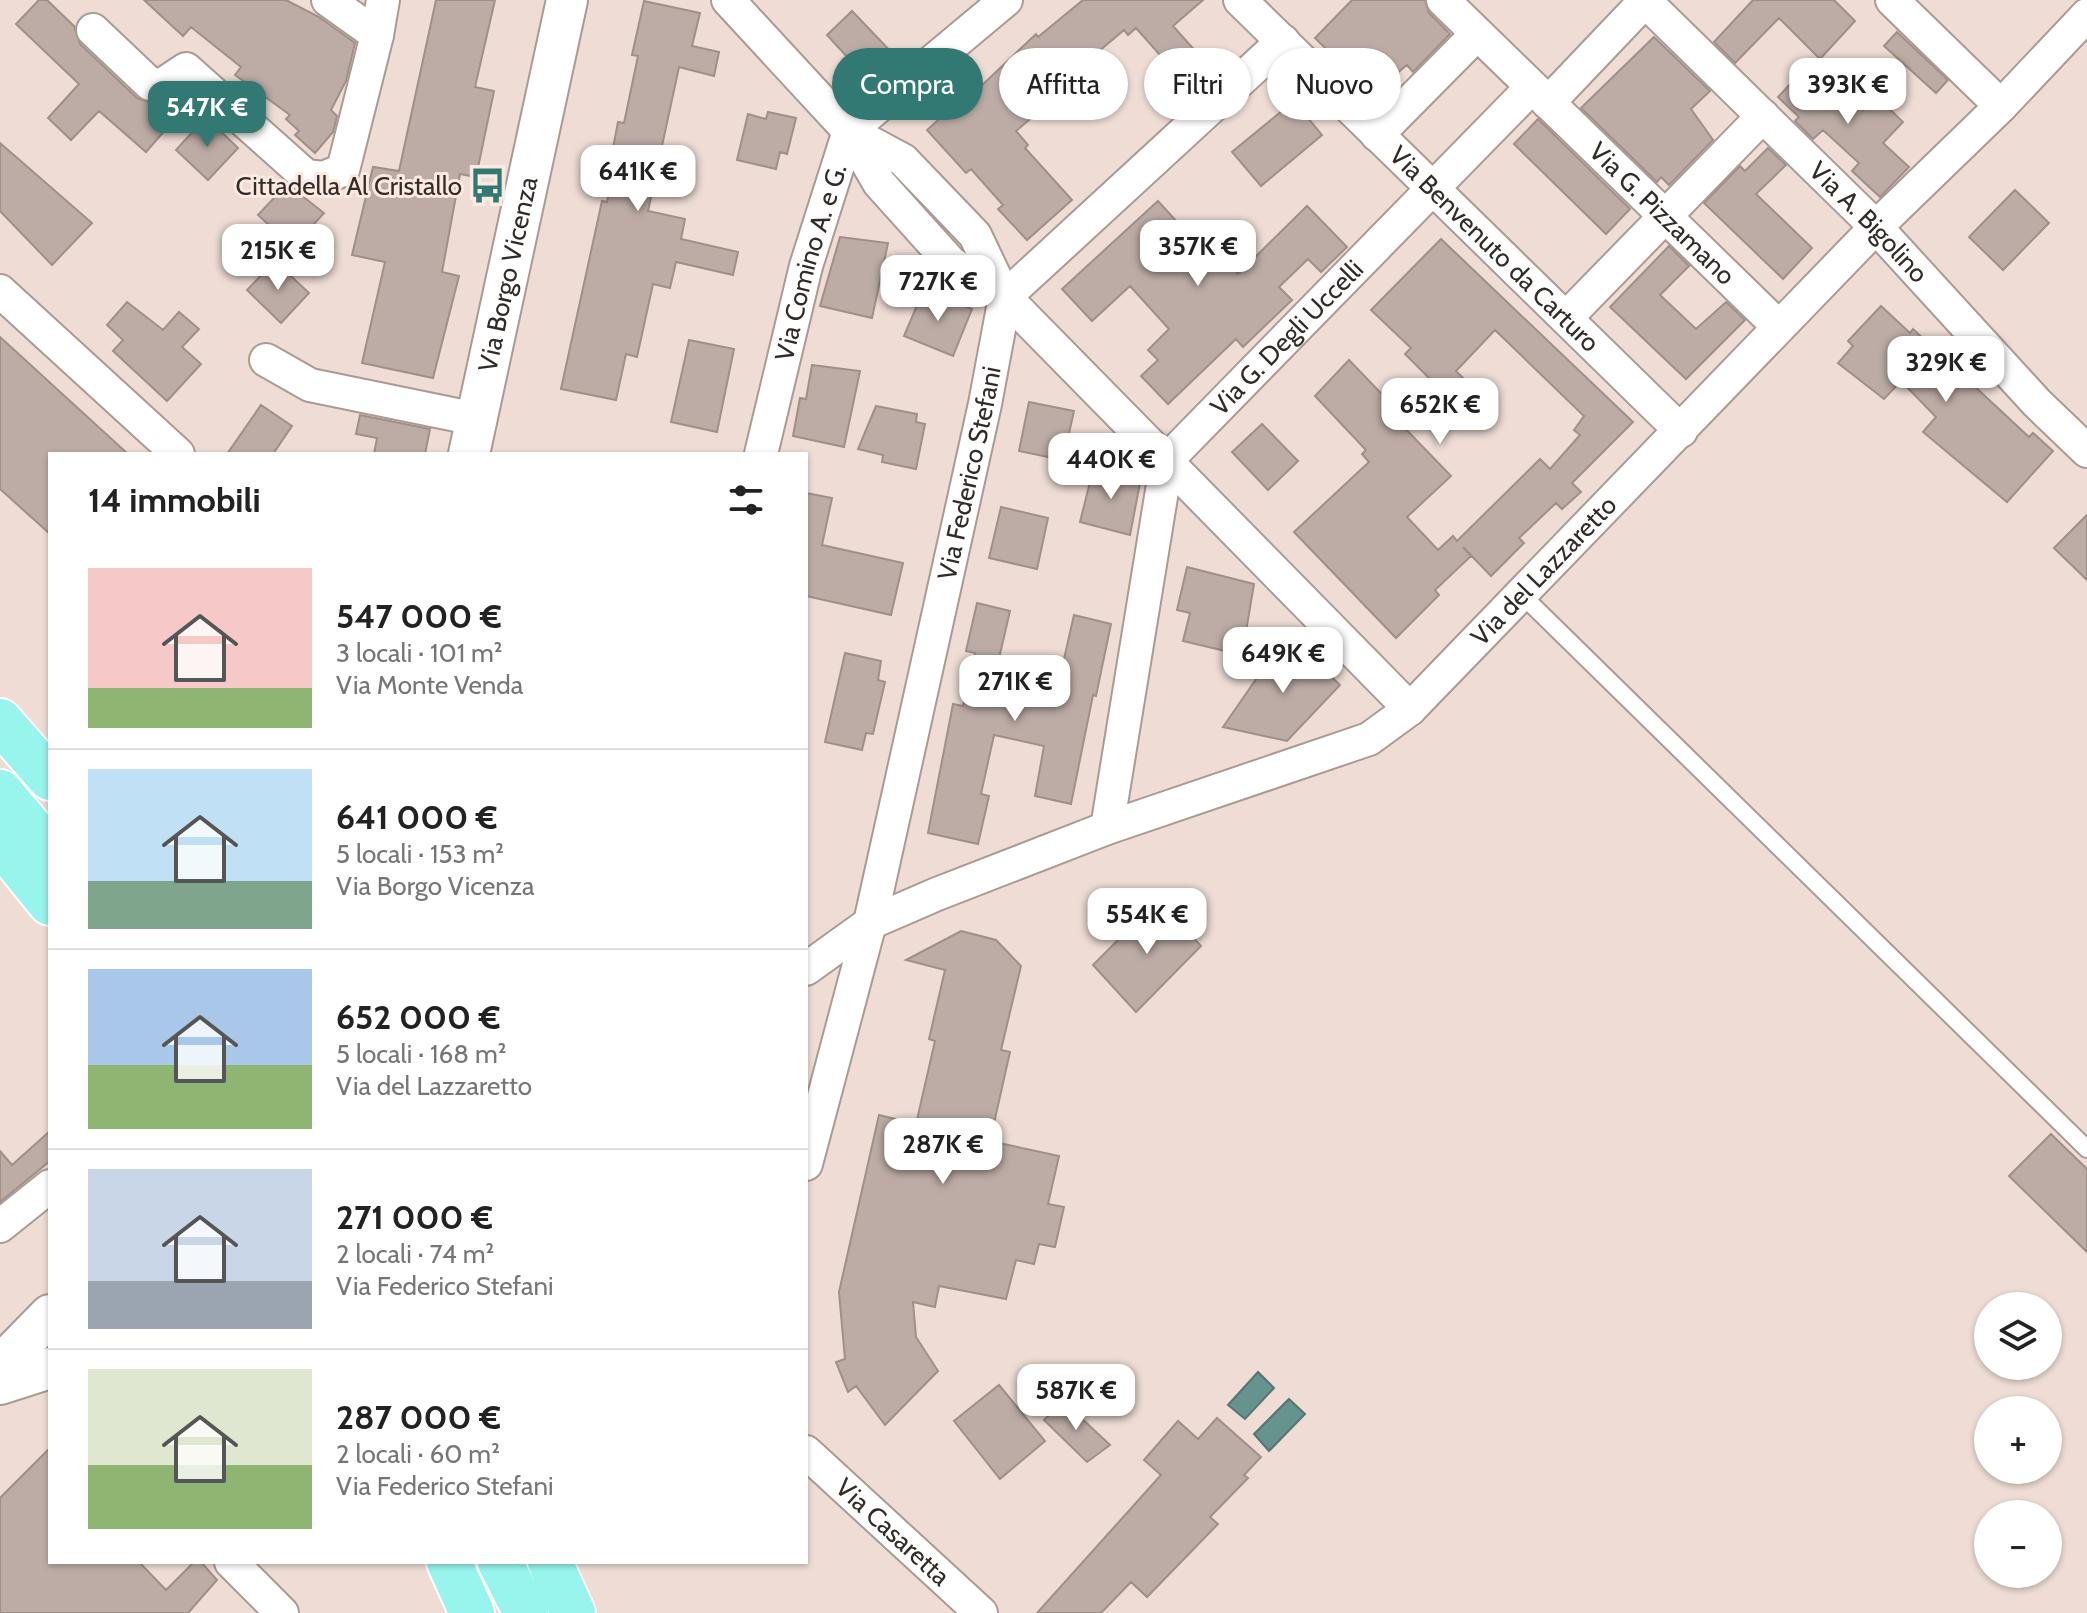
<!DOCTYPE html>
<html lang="it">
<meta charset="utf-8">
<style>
body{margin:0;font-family:Cabin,sans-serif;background:#f6f6f6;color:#222;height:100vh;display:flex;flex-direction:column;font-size:30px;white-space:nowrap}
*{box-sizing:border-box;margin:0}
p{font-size:26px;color:#767676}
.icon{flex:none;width:44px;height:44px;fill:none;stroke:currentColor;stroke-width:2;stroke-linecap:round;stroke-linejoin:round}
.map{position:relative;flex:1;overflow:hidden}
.panel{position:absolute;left:48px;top:452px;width:760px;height:1112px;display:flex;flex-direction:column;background:#fff;border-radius:0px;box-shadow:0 2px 6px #0004}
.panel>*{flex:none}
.top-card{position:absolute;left:832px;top:48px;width:760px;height:72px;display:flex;gap:16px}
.controls{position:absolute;left:1974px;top:1292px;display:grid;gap:16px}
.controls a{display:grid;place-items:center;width:88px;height:88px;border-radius:50%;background:#fff;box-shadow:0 2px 6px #0004;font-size:40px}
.price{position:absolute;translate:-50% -68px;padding:0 18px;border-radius:16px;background:#fff;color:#222;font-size:26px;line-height:52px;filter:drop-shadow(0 2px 4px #0008)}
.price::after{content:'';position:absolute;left:50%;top:48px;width:24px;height:18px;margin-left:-12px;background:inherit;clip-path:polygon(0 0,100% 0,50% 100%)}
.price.current{background:#327973;color:#fff}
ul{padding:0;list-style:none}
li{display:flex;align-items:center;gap:24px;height:200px;padding:0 40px}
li+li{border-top:2px solid #e0e0e0}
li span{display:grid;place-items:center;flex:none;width:224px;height:160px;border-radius:0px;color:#555}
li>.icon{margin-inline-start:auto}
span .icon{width:96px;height:96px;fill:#fffc;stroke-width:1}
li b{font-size:34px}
h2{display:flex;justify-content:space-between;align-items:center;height:96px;padding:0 40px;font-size:34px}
.chip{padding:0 28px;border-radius:36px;background:#fff;box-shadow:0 2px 6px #0004;font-size:28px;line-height:72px}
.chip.current{background:#327973;color:#fff}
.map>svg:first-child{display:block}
</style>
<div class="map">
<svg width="2087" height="1613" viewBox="0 0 2087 1613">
<rect width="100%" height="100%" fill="#eedcd5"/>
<path fill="#65938e" stroke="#567470" stroke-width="2" d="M1258,1372L1274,1388L1245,1419L1228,1405Z
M1289,1399L1305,1414L1269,1451L1254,1434Z"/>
<path fill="#bdaca6" stroke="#9f8f89" stroke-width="2" d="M39,0H47L74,26L80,44L137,98L152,103L173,121L146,152L99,111L71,140L48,118L79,84L16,24Z
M144,0H286L319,17L355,43L346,81L331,110L337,116L333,132L315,153L295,135L299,131L286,119L290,115L235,75L241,67L191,27L183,36Z
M436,0H495L475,87L494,91L476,177L460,174L442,272L459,276L433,378L362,363L385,262L352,255L373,167L399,171Z
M1083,0H1203L1173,26L1198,54L1176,73L1136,28L1128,35L1124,30L1059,85L1063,91L1016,131L1028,145L1025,148L1072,200L1027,240L998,209L1003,205L971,169L966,173L927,130L957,103L960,106L1036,34L1038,37Z
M1352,0H1425L1429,13L1450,34L1413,72L1407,65L1372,94L1315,38Z
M1753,0H1834L1855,21L1820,59L1779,18L1735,63L1714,42Z
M644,1L700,13L692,46L719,52L714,76L679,67L648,211L685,219L681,239L738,252L733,275L676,262L670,288L653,284L637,357L626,354L616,400L561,389L602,201L607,202L618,149L613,148L618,122L624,123L638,56L632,55Z
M852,11L897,58L865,93L842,68L850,60L827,35Z
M1897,32L1948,80L1936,93L1884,46Z
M1654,37L1710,91L1691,109L1713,140L1669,185L1661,177L1657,182L1581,108Z
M1811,62L1863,110L1876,96L1903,122L1883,143L1909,167L1880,197L1852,171L1859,163L1823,130L1813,139L1795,121L1799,117L1778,97Z
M1294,101L1322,135L1261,186L1232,152Z
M768,112L796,118L787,154L780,152L776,169L737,160L748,114L766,119Z
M206,117L238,148L208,180L176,150Z
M1538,119L1630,209L1606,234L1514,144Z
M0,143L92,223L52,265L0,211Z
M1768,148L1786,165L1756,194L1812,248L1783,279L1704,203L1740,166L1745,171Z
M287,184L324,213L293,247L258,215Z
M2015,190L2049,223L2003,270L1969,237Z
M1158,201L1188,234L1197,227L1238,274L1307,206L1347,247L1321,272L1308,259L1279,287L1292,300L1243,347L1236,339L1168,404L1141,376L1158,360L1148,350L1169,329L1130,286L1092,321L1062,289Z
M840,237L888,243L872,318L820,306Z
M1441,239L1633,422L1572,483L1581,492L1562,509L1556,503L1519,538L1524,543L1491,576L1463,547L1471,556L1435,590L1439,595L1396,638L1294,532L1369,462L1362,454L1366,450L1315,396L1349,360L1400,413L1395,418L1451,476L1407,517L1438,550L1453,536L1457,541L1540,459L1550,469L1580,435L1574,430L1584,416L1495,330L1456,371L1483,398L1466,415L1405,354L1411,348L1371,310Z
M1669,246L1689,266L1660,295L1696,329L1726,302L1745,320L1686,379L1610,307Z
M275,261L309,293L281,323L247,290Z
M924,289L972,309L953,356L904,336Z
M127,302L163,330L179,312L199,329L182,347L201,364L167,401L113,351L123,340L107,325Z
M1881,306L1910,333L1913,329L2029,437L2033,433L2053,451L2007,502L1923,432L1936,417L1901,381L1884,399L1838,363L1853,346L1848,341Z
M0,337L128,454H50V534L0,489Z
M689,340L734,349L717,432L671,422Z
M812,365L860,371L844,447L793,436L800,398L806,399Z
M1029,402L1074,411L1063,460L1019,451Z
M261,405L292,426L273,454H227Z
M876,406L917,414L916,422L925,424L916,469L882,462L883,455L858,449Z
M360,415L430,429L425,454H374L377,438L356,434Z
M1262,424L1298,461L1268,490L1232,452Z
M1094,466L1141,478L1130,535L1080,522Z
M806,493L832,498L822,545L903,563L891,615L806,596Z
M1001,507L1048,518L1037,569L989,558Z
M2087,515V580L2054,548Z
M1187,567L1254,584L1242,655L1183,641L1190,613L1177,610Z
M977,603L1010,611L994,680L1056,694L1074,615L1111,624L1096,696L1093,695L1071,804L1035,796L1044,746L994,735L981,794L989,796L978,844L928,833L953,704L963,706L975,653L966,651Z
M1283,640L1313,659L1340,685L1287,741L1223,727Z
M845,653L881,661L878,680L885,682L873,734L866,733L862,750L825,742Z
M1158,900L1201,946L1136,1012L1093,965Z
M961,931L996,940L1021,966L1001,1050L1010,1052L990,1141L1059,1156L1048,1204L1064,1207L1055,1247L1039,1244L1034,1264L1016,1260L1006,1299L939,1286L935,1307L913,1302L916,1337L938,1371L885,1425L856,1386L848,1392L836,1362L845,1359L839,1292L879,1115L916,1124L935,1041L929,1039L945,970L906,960Z
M50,1131V1161L0,1202V1151L12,1165Z
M2051,1134L2087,1169V1252L2009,1176Z
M999,1385L1045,1441L1000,1479L954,1421Z
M1063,1401L1110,1445L1087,1462L1044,1420Z
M1217,1418L1261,1457L1244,1475L1248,1478L1210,1517L1218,1524L1147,1597L1131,1582L1101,1613H1037L1161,1475L1144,1460L1178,1421L1198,1439Z
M50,1448V1562H139L166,1590L194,1562H201L217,1580L188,1613H0V1498Z"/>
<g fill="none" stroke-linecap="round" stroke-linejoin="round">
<defs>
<path id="service" d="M1523,596L2087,1149"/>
<g id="minor">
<path d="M328,0L377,35L383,0"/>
<path d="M728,0L849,131L879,183L951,263L1005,297L1410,709"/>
<path id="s1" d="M1240,0L1681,431"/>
<path id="s2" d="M1443,0L1779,327"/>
<path id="s3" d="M1644,0L1876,227L2037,403L2087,451"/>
<path d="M1892,0L2001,106"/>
<path d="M93,30L150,84L162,85L186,69L306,176L323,178L343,170L377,35"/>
<path d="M1548,103L1646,0"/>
<path d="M849,131L903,160L975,235L1004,296"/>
<path d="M1377,135L1477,34"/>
<path d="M0,291L178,454"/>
<path d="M1566,318L1763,116"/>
<path d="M266,360L310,385L476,419"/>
<path id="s4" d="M761,454L806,266L849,131L1006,0"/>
<path id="s5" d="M1107,828L1167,460L1532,87"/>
<path id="s6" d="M806,969L870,923L937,894L1107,828L1369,739L1410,709L1876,227L2001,106L2087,15"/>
<path id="s7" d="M806,1164L870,923L985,404L1005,297L1283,41"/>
<path d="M0,1226L50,1186"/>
<path id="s8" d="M806,1452L981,1613"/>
<path d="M231,1562L282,1613"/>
</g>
<g id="tertiary">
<path id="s9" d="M469,454L567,0"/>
<path d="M0,1366L50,1315"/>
<path d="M0,1384L50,1368"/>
</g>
<path id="primary" d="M0,721L50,778
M0,792L50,851
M0,841L50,903
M449,1562L472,1613
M500,1562L526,1613
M550,1562L573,1613"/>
</defs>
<use href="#service" stroke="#ab9a94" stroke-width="20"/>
<use href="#minor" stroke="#ab9a94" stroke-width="36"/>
<use href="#tertiary" stroke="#ab9a94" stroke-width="44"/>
<use href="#primary" stroke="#fff" stroke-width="48"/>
<use href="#service" stroke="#fff" stroke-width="16"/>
<use href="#minor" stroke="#fff" stroke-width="32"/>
<use href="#tertiary" stroke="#fff" stroke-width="40"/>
<use href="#primary" stroke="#97f5ed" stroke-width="44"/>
</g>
<defs>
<symbol id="bus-bare" viewBox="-9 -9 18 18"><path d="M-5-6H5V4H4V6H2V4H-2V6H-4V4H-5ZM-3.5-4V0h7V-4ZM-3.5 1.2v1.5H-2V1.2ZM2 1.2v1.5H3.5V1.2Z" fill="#327973" stroke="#fbe9e2" stroke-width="2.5" paint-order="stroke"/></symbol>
</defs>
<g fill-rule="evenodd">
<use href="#bus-bare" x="462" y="160" width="51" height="51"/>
</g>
<g text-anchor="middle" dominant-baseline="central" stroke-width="6" stroke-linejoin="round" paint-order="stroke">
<g font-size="26" fill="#322c29" stroke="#fbe9e2" text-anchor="end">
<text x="462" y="186">Cittadella Al Cristallo</text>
</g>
<g font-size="26" fill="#322c29" stroke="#fbe9e2">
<text stroke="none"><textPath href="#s2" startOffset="306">Via G. Pizzamano</textPath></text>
<text stroke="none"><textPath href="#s3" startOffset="316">Via A. Bigolino</textPath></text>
<text stroke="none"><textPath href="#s1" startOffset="356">Via Benvenuto da Carturo</textPath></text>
<text stroke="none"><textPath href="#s4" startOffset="198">Via Comino A. e G.</textPath></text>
<text stroke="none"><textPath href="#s9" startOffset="184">Via Borgo Vicenza</textPath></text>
<text stroke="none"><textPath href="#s5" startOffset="544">Via G. Degli Uccelli</textPath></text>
<text stroke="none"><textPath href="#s7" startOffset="710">Via Federico Stefani</textPath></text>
<text stroke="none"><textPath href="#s6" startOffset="854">Via del Lazzaretto</textPath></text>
<text stroke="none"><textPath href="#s8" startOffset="118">Via Casaretta</textPath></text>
</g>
</g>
</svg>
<div class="controls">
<a><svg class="icon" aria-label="layers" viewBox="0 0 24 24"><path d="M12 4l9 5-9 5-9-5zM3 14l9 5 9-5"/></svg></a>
<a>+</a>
<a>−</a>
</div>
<b class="price" style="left:1848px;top:126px">393K €</b>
<b class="price current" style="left:207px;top:149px">547K €</b>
<b class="price" style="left:638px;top:213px">641K €</b>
<b class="price" style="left:1198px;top:288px">357K €</b>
<b class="price" style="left:278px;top:292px">215K €</b>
<b class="price" style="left:938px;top:323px">727K €</b>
<b class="price" style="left:1946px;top:404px">329K €</b>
<b class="price" style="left:1440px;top:446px">652K €</b>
<b class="price" style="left:1111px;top:501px">440K €</b>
<b class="price" style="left:1283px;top:695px">649K €</b>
<b class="price" style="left:1015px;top:723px">271K €</b>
<b class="price" style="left:1147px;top:956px">554K €</b>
<b class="price" style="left:943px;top:1186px">287K €</b>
<b class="price" style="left:1076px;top:1432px">587K €</b>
<div class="top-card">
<a class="chip current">Compra</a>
<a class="chip">Affitta</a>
<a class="chip">Filtri</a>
<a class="chip">Nuovo</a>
</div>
<section class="panel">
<h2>14 immobili<svg class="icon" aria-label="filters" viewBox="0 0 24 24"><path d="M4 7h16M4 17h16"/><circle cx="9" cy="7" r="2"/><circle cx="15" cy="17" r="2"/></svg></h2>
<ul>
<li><span style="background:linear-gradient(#f6c9c9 75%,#8fb573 0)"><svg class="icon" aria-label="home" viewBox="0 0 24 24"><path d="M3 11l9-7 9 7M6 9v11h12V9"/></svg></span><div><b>547 000 €</b><p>3 locali · 101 m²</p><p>Via Monte Venda</p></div></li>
<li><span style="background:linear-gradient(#bfe0f5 70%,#7fa58c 0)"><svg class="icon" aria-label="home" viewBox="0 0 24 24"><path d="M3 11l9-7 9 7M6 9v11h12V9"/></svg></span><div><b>641 000 €</b><p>5 locali · 153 m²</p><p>Via Borgo Vicenza</p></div></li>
<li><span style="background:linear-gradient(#a9c7e8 60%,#8fb573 0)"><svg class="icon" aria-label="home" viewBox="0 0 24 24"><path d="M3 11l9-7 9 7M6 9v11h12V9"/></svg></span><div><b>652 000 €</b><p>5 locali · 168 m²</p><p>Via del Lazzaretto</p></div></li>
<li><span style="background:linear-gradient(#c9d6e8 70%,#9aa5b1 0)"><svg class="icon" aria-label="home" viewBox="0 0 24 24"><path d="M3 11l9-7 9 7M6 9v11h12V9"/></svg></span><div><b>271 000 €</b><p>2 locali · 74 m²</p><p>Via Federico Stefani</p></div></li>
<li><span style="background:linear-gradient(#dfe7d0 60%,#8fb573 0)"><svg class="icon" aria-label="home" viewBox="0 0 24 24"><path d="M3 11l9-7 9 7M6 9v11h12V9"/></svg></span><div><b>287 000 €</b><p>2 locali · 60 m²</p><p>Via Federico Stefani</p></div></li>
</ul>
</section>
</div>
